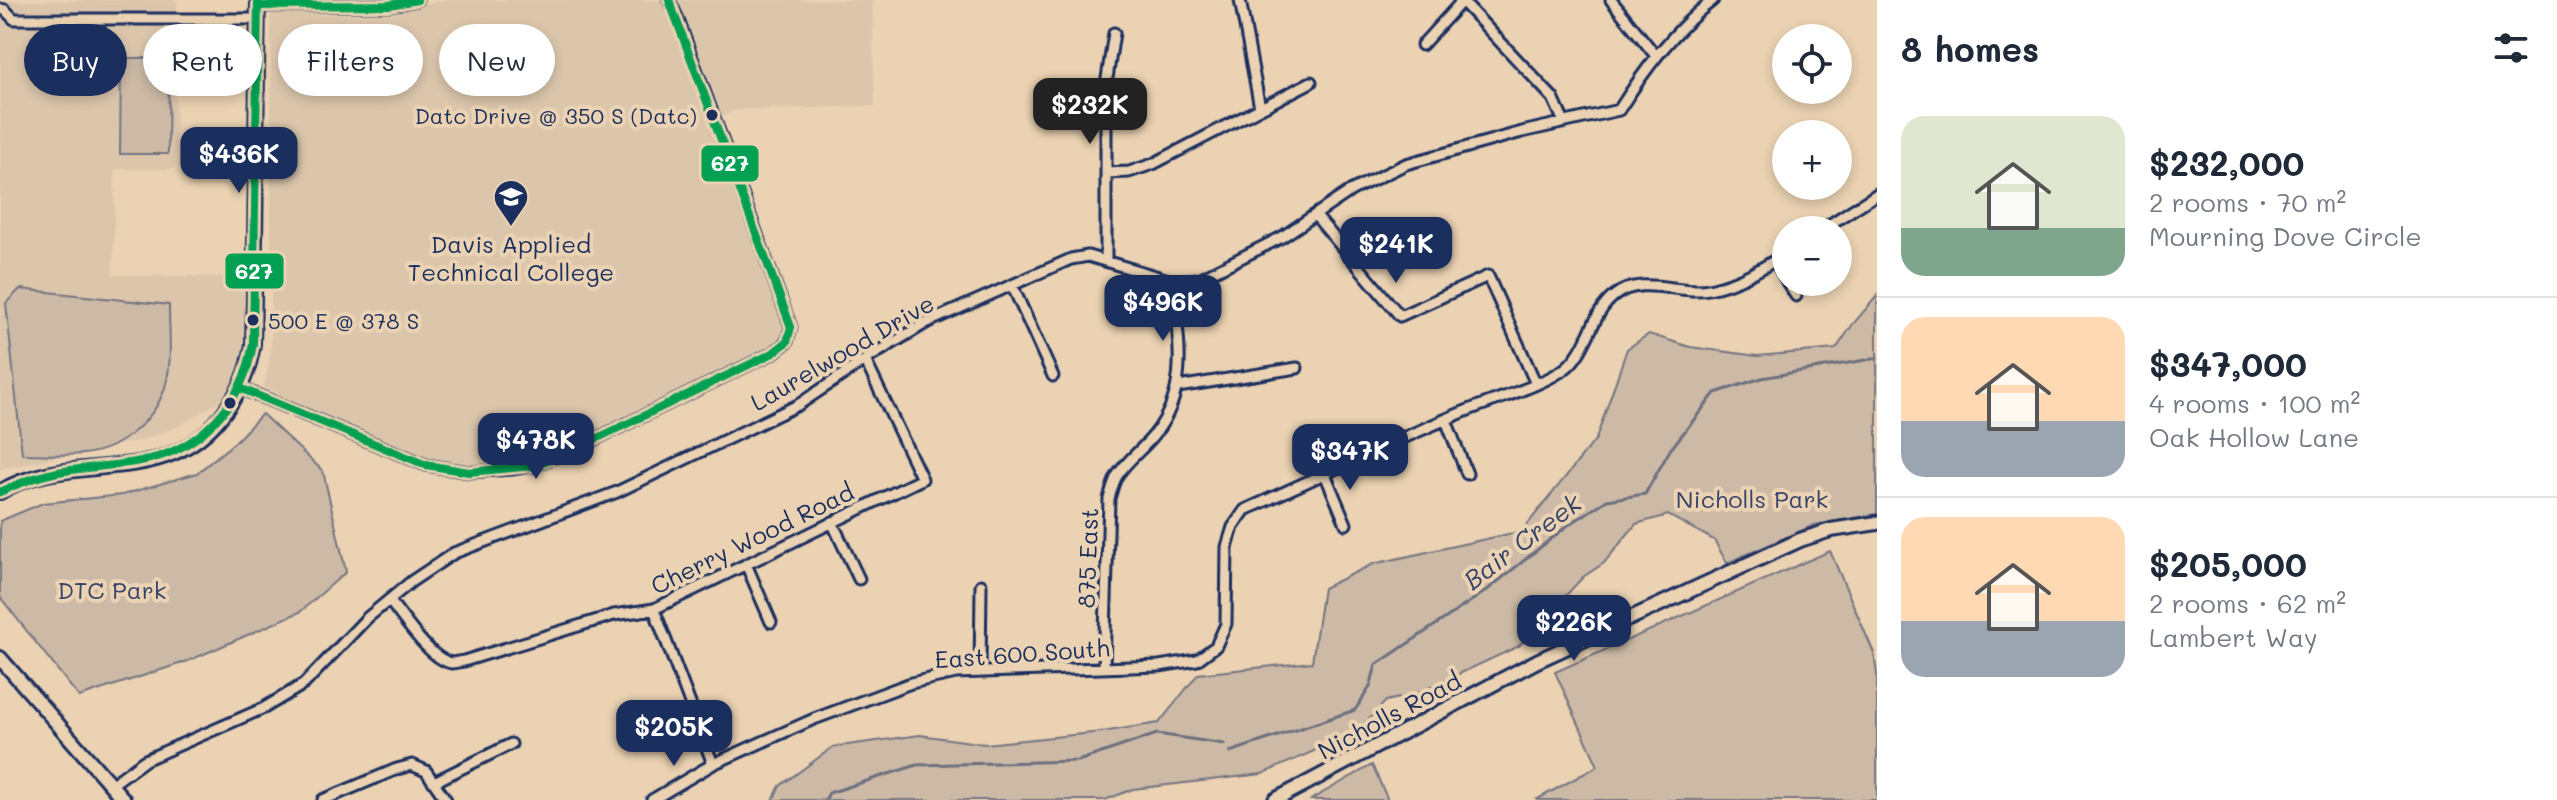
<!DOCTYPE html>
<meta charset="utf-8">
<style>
body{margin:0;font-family:Mali,sans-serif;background:#f2f2f3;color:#1f2937;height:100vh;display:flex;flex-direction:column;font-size:30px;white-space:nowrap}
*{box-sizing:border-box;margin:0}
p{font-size:26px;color:#747a83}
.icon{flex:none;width:44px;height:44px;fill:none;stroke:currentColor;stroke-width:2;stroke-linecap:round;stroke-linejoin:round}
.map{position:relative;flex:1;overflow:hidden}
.sheet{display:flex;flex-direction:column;background:#fff;width:680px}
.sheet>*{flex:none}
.banner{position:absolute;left:24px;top:24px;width:760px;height:72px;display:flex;gap:16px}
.tools{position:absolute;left:1772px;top:24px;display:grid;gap:16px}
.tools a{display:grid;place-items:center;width:80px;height:80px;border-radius:50%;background:#fff;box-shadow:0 4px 12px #0003;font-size:40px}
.price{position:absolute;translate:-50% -68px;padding:0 18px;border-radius:16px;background:#1b2f5e;color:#fff;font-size:26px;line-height:52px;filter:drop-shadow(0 2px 4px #0008)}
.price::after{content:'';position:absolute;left:50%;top:48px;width:24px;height:18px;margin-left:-12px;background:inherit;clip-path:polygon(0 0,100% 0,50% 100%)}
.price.on{background:#222;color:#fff}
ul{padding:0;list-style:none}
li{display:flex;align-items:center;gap:24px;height:200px;padding:0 24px}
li+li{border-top:2px solid #e0e1e3}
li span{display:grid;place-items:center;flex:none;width:224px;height:160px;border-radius:24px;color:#555}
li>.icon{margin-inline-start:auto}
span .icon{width:96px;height:96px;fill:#fffc;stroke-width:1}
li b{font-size:34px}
h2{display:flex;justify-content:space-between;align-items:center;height:96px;padding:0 24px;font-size:34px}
.pill{padding:0 28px;border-radius:36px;background:#fff;box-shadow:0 4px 12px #0003;font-size:28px;line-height:72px}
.pill.on{background:#1b2f5e;color:#fff}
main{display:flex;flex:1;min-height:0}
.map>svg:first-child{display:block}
</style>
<main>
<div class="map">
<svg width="1877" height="800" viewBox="0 0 1877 800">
<rect width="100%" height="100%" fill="#ead2b2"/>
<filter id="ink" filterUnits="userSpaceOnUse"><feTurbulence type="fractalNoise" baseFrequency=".0125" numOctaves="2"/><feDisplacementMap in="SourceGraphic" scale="16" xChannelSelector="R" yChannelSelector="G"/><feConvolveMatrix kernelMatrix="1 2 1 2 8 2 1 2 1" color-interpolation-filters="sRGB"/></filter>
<g filter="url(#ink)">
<path fill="#dbc6ac" d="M177,0L175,169H115L113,275L246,277V359L224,398L181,425L142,440L0,469V1Z
M442,0H872L875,106L733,110L712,124L787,332L784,344L613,429L518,469L473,470L421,461L264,387L271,352V14H389Z"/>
<path fill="#ccbaa6" stroke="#747482" stroke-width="2" d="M121,58H169L168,154H120Z
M20,289L169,305C169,330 172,356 167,380C159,417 122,450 84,454C64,456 42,454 22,454L6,303Z
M1877,296V514L1814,525L1727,563L1714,540L1668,515L1636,524L1604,563L1583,577L1519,646L1416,694L1386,701L1357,732L1262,774L1133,789L1105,800H773L780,786L833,747L920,735L985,744L1102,732L1159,723L1198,674L1312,662L1323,588L1373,564L1522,531L1596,439L1627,349L1649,334L1690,347L1757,356L1836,349L1853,324Z
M262,414L323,471L346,572L300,612L188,661L79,697L0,597V521L43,503L122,495L197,473L235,442Z
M1830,551L1874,653L1877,674V800H1536L1598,766L1555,672Z
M1372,765L1388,800H1311L1312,799Z"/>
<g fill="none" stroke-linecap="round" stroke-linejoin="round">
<path stroke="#6d6f7f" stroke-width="3" d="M1230,752L1355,710L1370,687L1376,665L1486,591L1567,526L1607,500L1645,494L1670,450L1715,393L1762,378L1877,358
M825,800L829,793L917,765L1078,761L1157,734L1224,744"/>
<defs>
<path id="street" d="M1240,0L1260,108
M1461,0L1553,98L1564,122
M1611,0L1656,56
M258,6L389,5L417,0
M0,9L5,10L14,19H258
M1422,45L1462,1
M1106,173L1129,172L1153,164L1311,82
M1315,215L1400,316L1488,276L1536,384
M1821,230L1877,194
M1775,260L1786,280
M1106,261V85L1114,33
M1787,282L1796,296
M1012,285L1053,376
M1178,387L1297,368
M242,389L426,465L469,472L512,469L532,466L573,450L773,353L787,342L791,327L677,17L669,0
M1446,420L1467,474
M1325,474L1346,524
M832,522L859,579
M746,564L771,622
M389,600C402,616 431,661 452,663C453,663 463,661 464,661L614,615L654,609L922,479L865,360
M654,609L713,764
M1104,667L1109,499C1111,492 1113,483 1117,476C1127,460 1143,449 1154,435C1192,387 1177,336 1172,281
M980,671L981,585
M434,782L511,744
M111,785L145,760L264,708L304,684L367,618L412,581L454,553L617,492L798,405L865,360L926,323L1071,259L1088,256L1172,281L1199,279L1282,237L1352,190L1406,164L1522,132L1619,110C1645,69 1674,30 1713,0
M323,800L397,769L412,765L426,771L446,800
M652,800L713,764L814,719L911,683L956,673L1159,666L1197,660L1216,646L1226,624L1227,547L1233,527L1245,510C1317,478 1388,443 1461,413C1490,401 1545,385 1567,367C1589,348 1591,314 1614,296C1642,274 1679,295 1709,289C1738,283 1762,269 1786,253"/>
<path id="secondary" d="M0,492C74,447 166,494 225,411C241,389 249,371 253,344C256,229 256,115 258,0
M0,658L124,800
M1275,800L1537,661L1800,540L1831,530L1877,523"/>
</defs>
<use href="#street" stroke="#1b2f5e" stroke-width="15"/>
<use href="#secondary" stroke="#1b2f5e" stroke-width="18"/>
<use href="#street" stroke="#ead2b2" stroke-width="9"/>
<use href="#secondary" stroke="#ead2b2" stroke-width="12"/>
<defs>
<path id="bus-1" d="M669,0L791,327
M258,6L389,5L417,0
M242,389L426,465L469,472L532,466L573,450L773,353L787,342L791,327
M0,492C19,483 37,476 58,472C119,461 170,470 216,420C237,398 248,373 253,344L258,0"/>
</defs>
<use href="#bus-1" stroke="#ead2b2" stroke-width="14"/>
<use href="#bus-1" stroke="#01a052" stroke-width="8"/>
</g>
</g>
<defs>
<symbol id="university-pin" viewBox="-11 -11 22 30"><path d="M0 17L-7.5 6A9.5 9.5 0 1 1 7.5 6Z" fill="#1b2f5e" stroke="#ead2b2"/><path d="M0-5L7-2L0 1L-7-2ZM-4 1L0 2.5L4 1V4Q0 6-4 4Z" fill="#fff"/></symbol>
</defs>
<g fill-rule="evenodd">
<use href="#university-pin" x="491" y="177" width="40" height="54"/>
</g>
<g fill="#1b2f5e" stroke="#ead2b2" stroke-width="3">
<circle cx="712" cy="115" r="7"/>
<circle cx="253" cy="320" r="7"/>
<circle cx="230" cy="403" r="7"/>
</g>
<g text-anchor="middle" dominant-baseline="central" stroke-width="8" stroke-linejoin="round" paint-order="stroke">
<g font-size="22" fill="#1b2f5e" stroke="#ead2b2" text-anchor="end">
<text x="697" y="115">Datc Drive @ 350 S (Datc)</text>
<text x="268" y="320" text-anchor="start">500 E @ 378 S</text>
</g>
<g font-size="24" fill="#1b2f5e" stroke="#ead2b2">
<text x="511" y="243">Davis Applied<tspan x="511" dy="28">Technical College</tspan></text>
</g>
<g font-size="24" fill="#1b2f5e" stroke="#ead2b2">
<text transform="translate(842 352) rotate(-30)">Laurelwood Drive</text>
<text transform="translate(752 538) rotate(-26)">Cherry Wood Road</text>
<text transform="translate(1087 558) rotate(-88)">875 East</text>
<text transform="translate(1022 653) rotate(-4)">East 600 South</text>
<text transform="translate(1389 715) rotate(-28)">Nicholls Road</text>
</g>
<g font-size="24" fill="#364469" stroke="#ead2b2">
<text x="1752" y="498">Nicholls Park</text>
<text x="112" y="589">DTC Park</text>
</g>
<g font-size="26" font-style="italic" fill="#364469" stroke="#ead2b2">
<text transform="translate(1522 541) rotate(-37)">Bair Creek</text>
</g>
</g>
<g stroke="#ead2b2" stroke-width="3">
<rect x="700" y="144" width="60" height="39" rx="8" fill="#01a052"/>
<rect x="224" y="252" width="61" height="38" rx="8" fill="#01a052"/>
</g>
<g font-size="22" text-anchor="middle" font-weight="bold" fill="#fff">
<text x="730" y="171">627</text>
<text x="254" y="279">627</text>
</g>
</svg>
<div class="tools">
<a><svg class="icon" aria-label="locate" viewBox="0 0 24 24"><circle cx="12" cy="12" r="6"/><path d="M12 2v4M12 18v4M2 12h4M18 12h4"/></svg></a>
<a>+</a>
<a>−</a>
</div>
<b class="price on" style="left:1090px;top:146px">$232K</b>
<b class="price" style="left:239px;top:195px">$436K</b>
<b class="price" style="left:1396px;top:285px">$241K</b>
<b class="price" style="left:1163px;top:343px">$496K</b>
<b class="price" style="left:536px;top:481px">$478K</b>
<b class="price" style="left:1350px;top:492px">$347K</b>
<b class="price" style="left:1574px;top:663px">$226K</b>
<b class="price" style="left:674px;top:768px">$205K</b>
<div class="banner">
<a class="pill on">Buy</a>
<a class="pill">Rent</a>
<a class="pill">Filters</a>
<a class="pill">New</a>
</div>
</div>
<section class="sheet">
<h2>8 homes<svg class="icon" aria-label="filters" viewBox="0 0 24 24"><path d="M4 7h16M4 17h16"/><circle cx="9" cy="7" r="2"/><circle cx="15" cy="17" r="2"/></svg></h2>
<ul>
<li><span style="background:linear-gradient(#dfe7d0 70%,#7fa58c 0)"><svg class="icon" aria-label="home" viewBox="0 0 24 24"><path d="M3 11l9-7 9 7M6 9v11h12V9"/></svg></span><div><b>$232,000</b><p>2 rooms · 70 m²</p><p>Mourning Dove Circle</p></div></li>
<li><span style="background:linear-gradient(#ffd9b3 65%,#9aa5b1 0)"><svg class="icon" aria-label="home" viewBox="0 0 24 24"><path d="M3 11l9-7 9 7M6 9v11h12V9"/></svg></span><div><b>$347,000</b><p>4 rooms · 100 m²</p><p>Oak Hollow Lane</p></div></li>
<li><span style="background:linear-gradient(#ffd9b3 65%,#9aa5b1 0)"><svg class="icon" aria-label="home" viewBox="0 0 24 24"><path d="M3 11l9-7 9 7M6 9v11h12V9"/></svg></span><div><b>$205,000</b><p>2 rooms · 62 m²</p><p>Lambert Way</p></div></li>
</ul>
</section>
</main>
